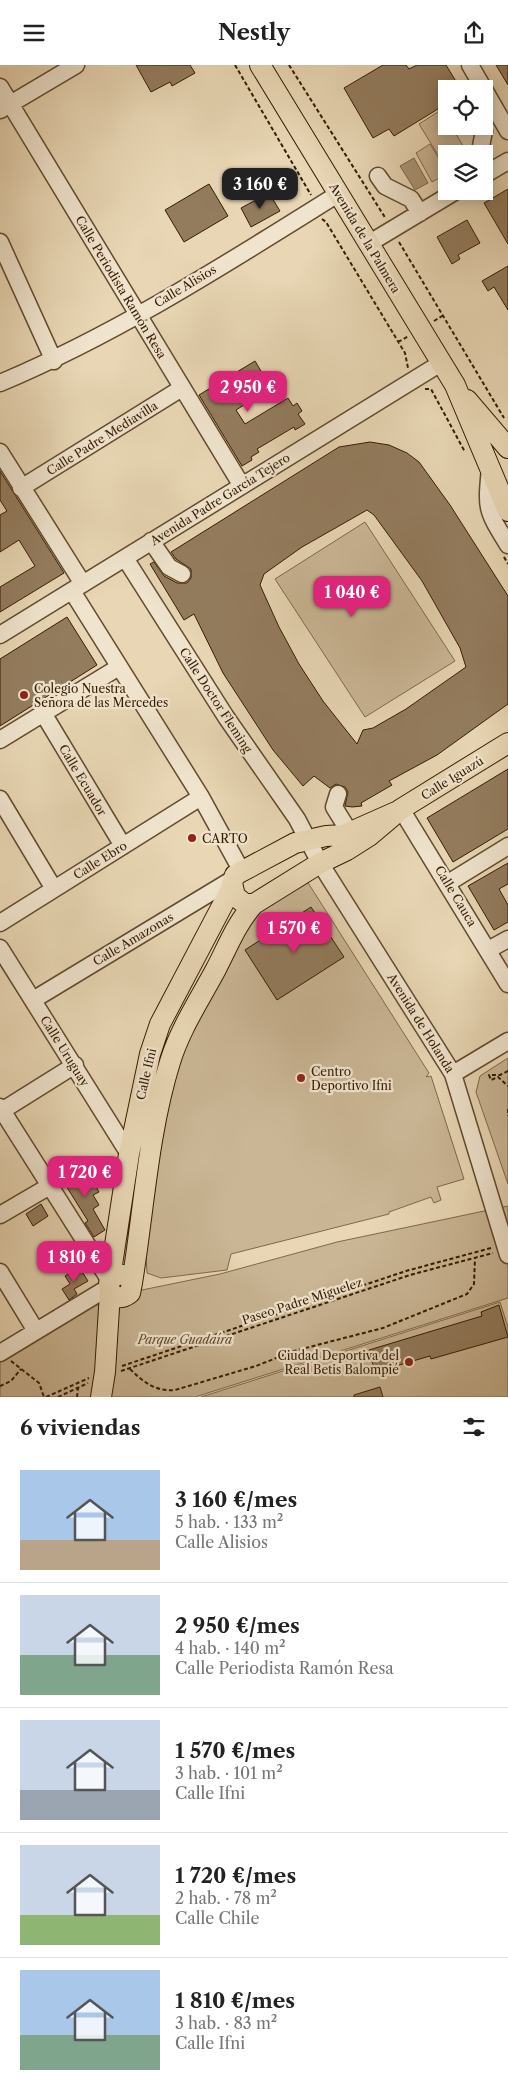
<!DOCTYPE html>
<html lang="es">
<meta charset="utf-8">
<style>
body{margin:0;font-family:"Libre Caslon Text",serif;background:#f2f2f2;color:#222;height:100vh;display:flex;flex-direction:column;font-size:19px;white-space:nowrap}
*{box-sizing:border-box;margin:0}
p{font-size:16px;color:#767676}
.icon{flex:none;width:28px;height:28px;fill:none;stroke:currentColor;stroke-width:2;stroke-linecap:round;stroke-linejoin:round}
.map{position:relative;height:1332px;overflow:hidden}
.sheet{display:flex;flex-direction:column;background:#fff;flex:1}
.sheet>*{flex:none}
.buttons{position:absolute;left:438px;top:15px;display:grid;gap:10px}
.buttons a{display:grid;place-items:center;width:55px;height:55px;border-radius:0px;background:#fff;box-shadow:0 2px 12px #0003;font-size:25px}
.price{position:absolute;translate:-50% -42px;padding:0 11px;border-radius:10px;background:#db2777;color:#fff;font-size:16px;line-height:32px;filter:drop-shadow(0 1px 2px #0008)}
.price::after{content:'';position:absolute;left:50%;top:30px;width:15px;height:11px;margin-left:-8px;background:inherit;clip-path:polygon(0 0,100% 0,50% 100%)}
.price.active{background:#222;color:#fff}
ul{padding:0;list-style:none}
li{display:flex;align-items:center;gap:15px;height:125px;padding:0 20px}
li+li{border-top:1px solid #e0e0e0}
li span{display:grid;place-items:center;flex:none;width:140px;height:100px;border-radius:0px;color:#555}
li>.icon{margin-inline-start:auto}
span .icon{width:60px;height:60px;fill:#fffc;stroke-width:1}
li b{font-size:21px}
h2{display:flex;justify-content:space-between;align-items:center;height:60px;padding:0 20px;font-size:21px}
header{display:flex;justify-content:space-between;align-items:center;height:65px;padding:0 20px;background:#fff;font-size:22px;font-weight:700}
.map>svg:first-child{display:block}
</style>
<header><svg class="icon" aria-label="menu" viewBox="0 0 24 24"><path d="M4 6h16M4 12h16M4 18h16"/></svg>Nestly<svg class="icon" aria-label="share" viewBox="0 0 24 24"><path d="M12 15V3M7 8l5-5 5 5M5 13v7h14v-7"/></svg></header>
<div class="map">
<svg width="508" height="1332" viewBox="0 0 508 1332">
<rect width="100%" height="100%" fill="#e8d6b4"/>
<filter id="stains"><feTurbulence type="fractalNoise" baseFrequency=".004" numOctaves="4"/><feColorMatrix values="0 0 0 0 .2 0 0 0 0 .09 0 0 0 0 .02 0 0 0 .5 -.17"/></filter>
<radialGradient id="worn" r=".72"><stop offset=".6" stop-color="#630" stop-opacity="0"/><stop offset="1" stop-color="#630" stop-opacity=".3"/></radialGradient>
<path fill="#cab695" stroke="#80684a" d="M441,45L446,53V61H451L468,89H446V103L419,59Z
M430,79L446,105V109L432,117L416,88Z
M365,457L455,596L365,652L275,514Z
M305,813L429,1008L426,1012L431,1011L464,1114L437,1122L441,1135L434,1138L431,1132L389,1147V1149L231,1189L227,1205L161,1213L147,1208L145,1173L171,1009L248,853Z
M508,993V1119L476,1027L480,1011Z
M508,1141V1233L195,1332H0V1295L94,1241L142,1225L220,1209L337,1177Z
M500,1237L508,1262V1332H201Z"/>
<path fill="#ab9677" stroke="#7c6547" d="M414,93L428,118L415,125L400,101Z"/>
<path fill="#937c5e" stroke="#361b00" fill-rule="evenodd" d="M136,0H190L195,8L172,21L170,17L151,27Z
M383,0H406L409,4L417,0H446L457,18L446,24V39L394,71L389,64L373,73L344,23Z
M496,0H508V20Z
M209,119L228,151L184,177L165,145Z
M508,124V179L484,138Z
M269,128L280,146L251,162L241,143Z
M467,155L480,178L458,190L460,194L452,199L437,172Z
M508,201V245L494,222L488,226L482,216Z
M255,296L271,323L236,345L245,359L288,333L293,341L297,338L302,346L298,349L305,359L295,365L294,362L257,384L259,387L251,392L252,395L242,401L199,330Z
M370,377L389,380L407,388L419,397L450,440L508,531V639L437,690L389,716L392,720L361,738L362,741L352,742L345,741L348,727L345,722L336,719L330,723L314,711L303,721L273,685L223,608L194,549L184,555L150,499L154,497L164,511L177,518H187L191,513V504L176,494L171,487L339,382ZM367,445L374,450L422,516L460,583L466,602L406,644L373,663L363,665L357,679L323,636L299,599L279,562L260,520L264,509L302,482Z
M0,406L64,508L0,547V522L35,501L19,475L0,487V450L7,446L0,435Z
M67,552L97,600L0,661V594Z
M508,704V764L453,797L427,753Z
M508,798V819L499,824L508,840V857L494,865L468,821Z
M311,842L344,892L277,935L245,885Z
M82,1098L99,1127L93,1130L99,1140L93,1144L105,1165L94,1172L85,1158L88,1156L63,1116L78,1107L74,1103Z
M41,1139L48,1151L33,1161L26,1149Z
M79,1202L88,1216L74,1224L77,1229L69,1235L62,1224L70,1219L65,1211Z
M499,1240L508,1272L431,1294L430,1291L375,1307L369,1285L482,1251L481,1247Z
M380,1322L383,1332H354V1330Z"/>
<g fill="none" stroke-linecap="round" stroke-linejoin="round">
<defs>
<path id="minor" d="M470,0L508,66
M0,22L242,421
M0,45L76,0
M482,89L480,86L484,66L482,61
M484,110L508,96
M378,111L385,121L411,134L420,148
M0,177L54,296
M368,179L456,126
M0,318C119,268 229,197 338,129
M0,387L83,519
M490,403C486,445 486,444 508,480
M21,423L182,323
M151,476L169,502L182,509
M125,493L226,652L297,754L320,798L453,1009L508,1190
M72,526L201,732L241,805
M0,570L441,298
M43,648L123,781
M0,675L119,602
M338,729L334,742L350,768
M0,734L54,824
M401,744L508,919
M448,818L508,781
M0,858L201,732
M0,883L129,1089
M488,885L508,874
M33,935L233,814
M453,1009L508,976
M0,1042L110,1216
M0,1047L75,1000
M0,1150L48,1122
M0,1207L36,1266
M0,1288L109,1222"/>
<path id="major" d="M260,0L455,320L508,446
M467,335L508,383
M396,747L344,770L326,771L295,778L235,810L232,818L235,831L245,839H254L320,798L347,785L369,771L401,744L508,678
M111,1214L118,1209L127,1211L132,1218L130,1228C120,1236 109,1232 109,1219L129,1089L150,989L160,959L232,822
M132,1218C144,1144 148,1068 170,997C180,964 200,934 216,904C227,883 237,857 254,839
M101,1332L105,1307L110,1227"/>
</defs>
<use href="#minor" stroke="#624a2d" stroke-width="19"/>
<use href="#major" stroke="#361b00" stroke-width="22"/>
<path stroke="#361b00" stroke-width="2" stroke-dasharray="4 2.5" stroke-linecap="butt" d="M235,0L311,130
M289,0L386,154
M322,154L326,157L405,288L408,303
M399,177L504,353
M434,256L442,251
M398,277L409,271
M425,324H431L465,387
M504,492L508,499
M508,1006L500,1010H489L491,1015L498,1012L508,1021
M508,1044V1051
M11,1296L39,1318L44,1332
M122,1301L406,1206L491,1183
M130,1304C143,1317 156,1327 175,1325L256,1301L294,1286L383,1263L467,1229L474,1219L475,1192
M121,1306L410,1210L493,1188
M0,1321L11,1316L21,1304
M46,1332L89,1313
M58,1332L88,1318
M77,1332L78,1323"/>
<use href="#minor" stroke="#f0e4ce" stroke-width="16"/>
<use href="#major" stroke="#e8d6b4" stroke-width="20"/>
</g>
<g fill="#8f2418" stroke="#f0e4ce" stroke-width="2">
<circle cx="24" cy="630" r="5"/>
<circle cx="192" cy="773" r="5"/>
<circle cx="301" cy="1013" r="5"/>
<circle cx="409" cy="1297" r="5"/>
</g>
<g text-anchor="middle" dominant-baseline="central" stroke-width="4.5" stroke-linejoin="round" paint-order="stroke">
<g font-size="12" fill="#361b00" stroke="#f0e4ce">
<text transform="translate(365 173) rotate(59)">Avenida de la Palmera</text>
<text transform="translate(185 221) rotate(-31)">Calle Alisios</text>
<text transform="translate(121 222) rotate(59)">Calle Periodista Ramón Resa</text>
<text transform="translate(102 373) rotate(-32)">Calle Padre Mediavilla</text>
<text transform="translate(220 434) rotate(-32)">Avenida Padre García Tejero</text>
<text transform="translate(216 635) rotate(57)">Calle Doctor Fleming</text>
<text transform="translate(452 713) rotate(-32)">Calle Iguazú</text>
<text transform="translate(83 715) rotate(59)">Calle Ecuador</text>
<text transform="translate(100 795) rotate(-32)">Calle Ebro</text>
<text transform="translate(456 831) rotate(59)">Calle Cauca</text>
<text transform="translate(133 874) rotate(-31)">Calle Amazonas</text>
<text transform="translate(421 958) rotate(58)">Avenida de Holanda</text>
<text transform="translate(65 986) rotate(58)">Calle Uruguay</text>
<text transform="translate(146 1009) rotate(-77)">Calle Ifni</text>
<text transform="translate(302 1236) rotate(-18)">Paseo Padre Miguelez</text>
</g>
<g font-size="12" fill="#361b00" stroke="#f0e4ce" text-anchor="start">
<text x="34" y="623">Colegio Nuestra<tspan x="34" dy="14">Señora de las Mercedes</tspan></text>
<text x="202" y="773">CARTO</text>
<text x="311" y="1006">Centro<tspan x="311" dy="14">Deportivo Ifni</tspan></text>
<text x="399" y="1290" text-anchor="end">Ciudad Deportiva del<tspan x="399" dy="14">Real Betis Balompié</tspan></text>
</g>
<g font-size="12" font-style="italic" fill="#624a2d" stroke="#f0e4ce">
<text x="185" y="1274">Parque Guadaíra</text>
</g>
</g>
<rect width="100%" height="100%" filter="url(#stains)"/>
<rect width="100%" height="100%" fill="url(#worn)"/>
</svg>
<div class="buttons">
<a><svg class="icon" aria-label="locate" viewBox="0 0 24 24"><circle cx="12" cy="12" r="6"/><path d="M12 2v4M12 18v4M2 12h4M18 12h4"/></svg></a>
<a><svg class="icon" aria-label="layers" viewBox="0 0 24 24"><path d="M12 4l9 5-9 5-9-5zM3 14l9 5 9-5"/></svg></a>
</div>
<b class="price active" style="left:260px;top:145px">3 160 €</b>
<b class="price" style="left:248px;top:348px">2 950 €</b>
<b class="price" style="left:352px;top:553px">1 040 €</b>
<b class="price" style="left:294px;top:889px">1 570 €</b>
<b class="price" style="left:85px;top:1133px">1 720 €</b>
<b class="price" style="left:74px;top:1218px">1 810 €</b>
</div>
<section class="sheet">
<h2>6 viviendas<svg class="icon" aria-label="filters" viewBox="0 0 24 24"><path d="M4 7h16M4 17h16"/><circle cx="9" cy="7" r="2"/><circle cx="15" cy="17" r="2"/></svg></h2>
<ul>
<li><span style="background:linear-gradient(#a9c7e8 70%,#b9a48a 0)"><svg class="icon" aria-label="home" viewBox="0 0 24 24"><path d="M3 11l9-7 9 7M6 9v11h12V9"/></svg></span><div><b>3 160 €/mes</b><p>5 hab. · 133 m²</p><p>Calle Alisios</p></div></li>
<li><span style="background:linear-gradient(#c9d6e8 60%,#7fa58c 0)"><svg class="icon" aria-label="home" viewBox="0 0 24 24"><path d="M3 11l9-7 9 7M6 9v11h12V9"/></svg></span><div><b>2 950 €/mes</b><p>4 hab. · 140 m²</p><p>Calle Periodista Ramón Resa</p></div></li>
<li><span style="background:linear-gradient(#c9d6e8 70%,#9aa5b1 0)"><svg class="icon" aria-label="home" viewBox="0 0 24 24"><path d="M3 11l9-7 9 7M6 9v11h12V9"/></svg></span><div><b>1 570 €/mes</b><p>3 hab. · 101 m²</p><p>Calle Ifni</p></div></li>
<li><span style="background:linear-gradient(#c9d6e8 70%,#8fb573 0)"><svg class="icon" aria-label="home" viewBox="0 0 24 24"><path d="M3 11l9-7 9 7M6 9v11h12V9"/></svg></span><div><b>1 720 €/mes</b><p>2 hab. · 78 m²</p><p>Calle Chile</p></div></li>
<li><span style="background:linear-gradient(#a9c7e8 65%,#7fa58c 0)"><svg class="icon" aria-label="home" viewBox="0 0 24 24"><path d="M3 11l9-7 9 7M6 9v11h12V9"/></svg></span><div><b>1 810 €/mes</b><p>3 hab. · 83 m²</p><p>Calle Ifni</p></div></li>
</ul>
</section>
